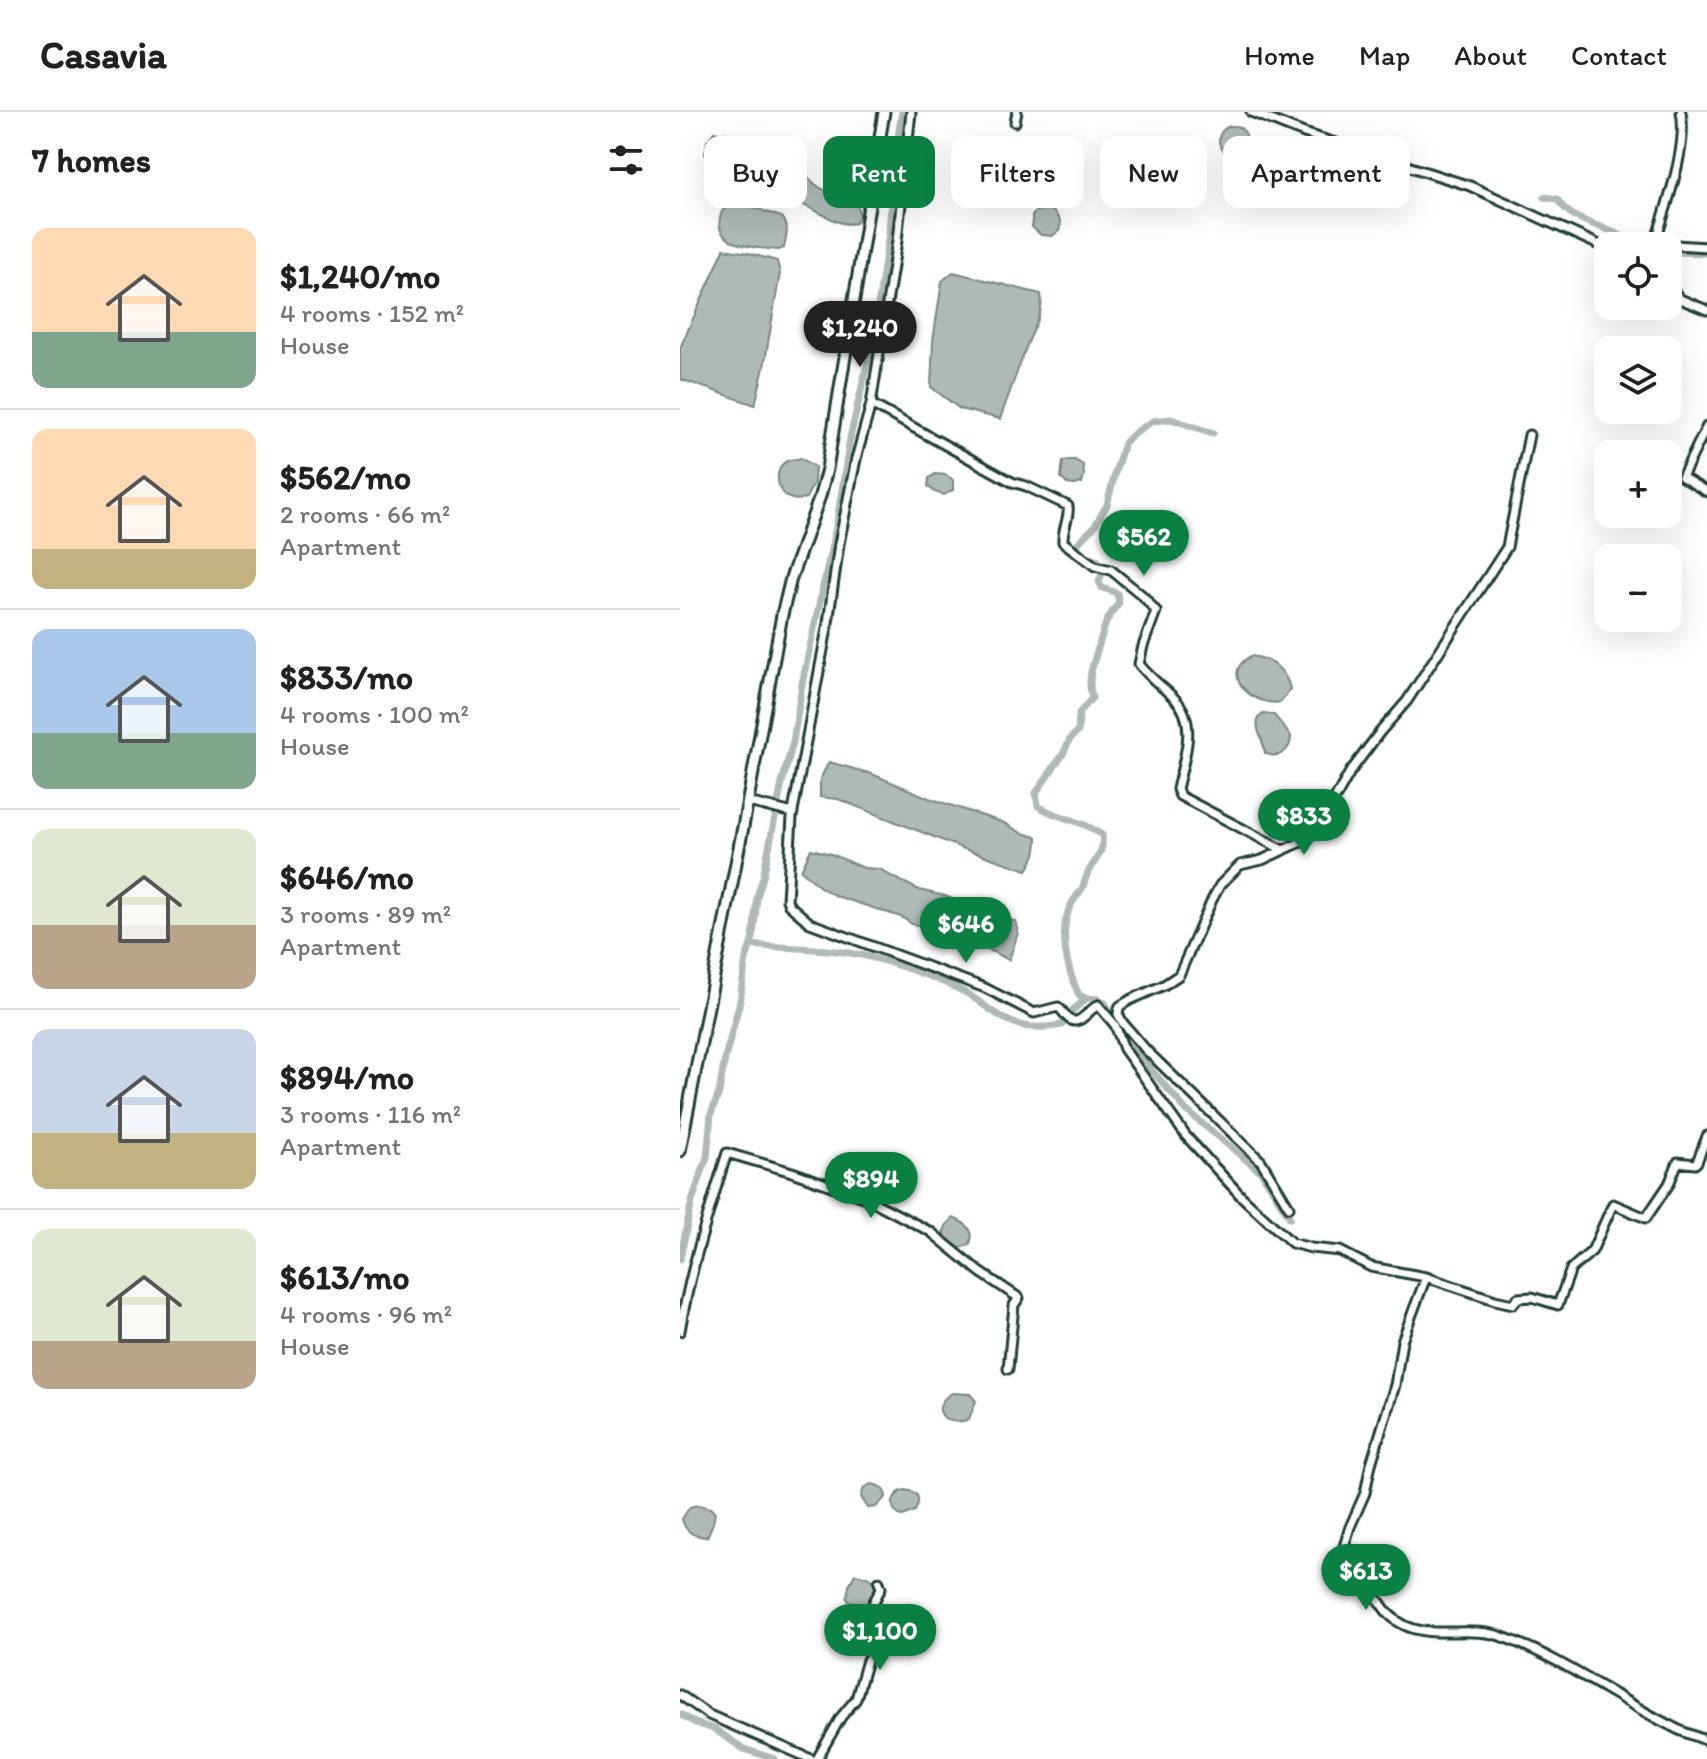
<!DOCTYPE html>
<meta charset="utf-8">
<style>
body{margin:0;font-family:Itim,sans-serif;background:#f6f6f6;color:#202124;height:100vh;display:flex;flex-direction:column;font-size:30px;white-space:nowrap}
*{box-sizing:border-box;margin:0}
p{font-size:26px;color:#757577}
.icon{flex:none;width:44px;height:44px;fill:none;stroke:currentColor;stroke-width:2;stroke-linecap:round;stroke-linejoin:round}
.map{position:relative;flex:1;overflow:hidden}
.panel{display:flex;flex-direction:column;background:#fff;width:680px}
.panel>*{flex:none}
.banner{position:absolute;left:24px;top:24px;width:760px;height:72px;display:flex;gap:16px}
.controls{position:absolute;left:914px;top:120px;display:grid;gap:16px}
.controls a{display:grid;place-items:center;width:88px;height:88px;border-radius:16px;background:#fff;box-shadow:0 8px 32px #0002;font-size:40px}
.price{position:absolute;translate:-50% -68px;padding:0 18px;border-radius:28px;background:#0b8043;color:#fff;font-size:26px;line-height:52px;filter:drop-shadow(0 2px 4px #0008)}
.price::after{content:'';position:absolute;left:50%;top:48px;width:24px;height:18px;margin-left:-12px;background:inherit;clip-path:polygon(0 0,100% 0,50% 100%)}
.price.active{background:#222;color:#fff}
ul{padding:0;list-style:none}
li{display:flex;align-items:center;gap:24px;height:200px;padding:0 32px}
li+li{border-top:2px solid #e0e0e0}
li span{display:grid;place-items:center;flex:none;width:224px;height:160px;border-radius:16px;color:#555}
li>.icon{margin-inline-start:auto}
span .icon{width:96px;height:96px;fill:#fffc;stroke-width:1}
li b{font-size:34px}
h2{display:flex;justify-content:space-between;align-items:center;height:96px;padding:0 32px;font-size:34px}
.pill{padding:0 28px;border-radius:16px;background:#fff;box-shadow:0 8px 32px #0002;font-size:28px;line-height:72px}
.pill.active{background:#0b8043;color:#fff}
header{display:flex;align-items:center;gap:48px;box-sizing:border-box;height:112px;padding:0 40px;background:#fff;border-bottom:2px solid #e0e0e0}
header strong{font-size:38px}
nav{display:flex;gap:44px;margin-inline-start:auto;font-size:28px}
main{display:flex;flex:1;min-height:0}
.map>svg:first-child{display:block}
</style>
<header>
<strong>Casavia</strong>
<nav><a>Home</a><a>Map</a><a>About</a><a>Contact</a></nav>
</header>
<main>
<section class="panel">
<h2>7 homes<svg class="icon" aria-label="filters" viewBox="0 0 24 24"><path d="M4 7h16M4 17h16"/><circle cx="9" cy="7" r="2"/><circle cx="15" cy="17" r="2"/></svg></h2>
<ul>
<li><span style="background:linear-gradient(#ffd9b3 65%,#7fa58c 0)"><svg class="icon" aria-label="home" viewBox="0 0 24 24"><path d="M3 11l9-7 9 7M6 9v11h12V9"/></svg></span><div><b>$1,240/mo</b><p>4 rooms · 152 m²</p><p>House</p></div></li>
<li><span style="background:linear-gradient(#ffd9b3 75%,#c2b280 0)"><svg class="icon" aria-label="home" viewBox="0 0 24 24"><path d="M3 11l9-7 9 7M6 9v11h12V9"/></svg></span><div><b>$562/mo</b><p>2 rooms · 66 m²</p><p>Apartment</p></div></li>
<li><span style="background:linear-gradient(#a9c7e8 65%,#7fa58c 0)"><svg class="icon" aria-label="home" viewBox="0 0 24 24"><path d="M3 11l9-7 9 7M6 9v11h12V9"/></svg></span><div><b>$833/mo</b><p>4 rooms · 100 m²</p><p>House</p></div></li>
<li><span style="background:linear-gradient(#dfe7d0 60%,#b9a48a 0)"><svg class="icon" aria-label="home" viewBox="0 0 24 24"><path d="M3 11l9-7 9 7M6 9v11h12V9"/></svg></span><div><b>$646/mo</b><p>3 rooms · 89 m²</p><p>Apartment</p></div></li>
<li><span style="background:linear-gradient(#c9d6e8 65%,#c2b280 0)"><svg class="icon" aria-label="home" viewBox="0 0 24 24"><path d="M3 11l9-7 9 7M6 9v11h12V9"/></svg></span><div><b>$894/mo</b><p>3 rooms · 116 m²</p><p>Apartment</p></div></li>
<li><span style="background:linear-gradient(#dfe7d0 70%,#b9a48a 0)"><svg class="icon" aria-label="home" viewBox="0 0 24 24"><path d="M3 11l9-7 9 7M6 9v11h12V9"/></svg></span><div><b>$613/mo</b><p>4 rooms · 96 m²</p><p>House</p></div></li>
</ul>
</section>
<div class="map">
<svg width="1027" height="1647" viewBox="0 0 1027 1647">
<rect width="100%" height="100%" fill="#fff"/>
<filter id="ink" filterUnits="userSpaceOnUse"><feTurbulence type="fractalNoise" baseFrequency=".0125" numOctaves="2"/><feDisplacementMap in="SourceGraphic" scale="16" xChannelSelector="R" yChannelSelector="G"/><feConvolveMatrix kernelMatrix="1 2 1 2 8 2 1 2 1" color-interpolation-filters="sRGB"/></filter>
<g filter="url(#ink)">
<path fill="#afbab7" stroke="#758883" stroke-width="2" d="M539 28a14 14 0 1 1 28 0a14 14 0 1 1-28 0Z
M34,20L46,21C49,32 52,40 43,49L29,47L25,42L27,29Z
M108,54L120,55C126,62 131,70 139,75C154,84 191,87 176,111C162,114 152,107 140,101C121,91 86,81 108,54Z
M286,63L292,64L301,70L303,80L297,89L286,86L280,80L278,74L282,64Z
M330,66L344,69L347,74L345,85L339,87L318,84L315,80L314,70L319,67Z
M57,90L102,105C110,114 106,125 104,136L99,138C79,136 34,135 40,106C42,96 48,91 57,90Z
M368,97L375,101L381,111L379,119L372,124L361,123L352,115V104L356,99Z
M44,137L68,141L97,149L100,161L84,255L75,293L0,267V236Z
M273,160L361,182C364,205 353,215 346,236C337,259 329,283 320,307L280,297L251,275L253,229L262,169Z
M121,346L135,355L134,371L126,386C97,396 90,357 107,349C110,347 118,347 121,346Z
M390,348H395L403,353L404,363L402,371L395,373L387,372L381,366L383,349Z
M255,362L266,363L273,368V378L264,383L255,380L248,374L249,366Z
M571,544C590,546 606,557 610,577L601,590C574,596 537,562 571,544Z
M583,602L594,603L611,624C611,639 599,648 585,641C584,628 575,619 578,606Z
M149,650L192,662L249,686L324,711L342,721L357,725C357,738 355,747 347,758L287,738L158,687L140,685V667Z
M131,737L151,742L184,756L200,757L211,764L239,778L265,784L321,808L336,809L338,821L329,848L293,830L270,824L255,816L232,812L221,805L156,784L140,775L121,758Z
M273,1106C286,1111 297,1119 289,1133L280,1136L269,1129L263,1121L267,1112Z
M272,1281L290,1282L296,1289L289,1307C266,1317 246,1296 272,1281Z
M191,1372C199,1373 205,1376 206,1385L196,1395L188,1396L181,1385L184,1376Z
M225,1378C239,1380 241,1386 235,1399L223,1404L219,1403C208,1394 213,1381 225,1378Z
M18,1393L30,1396L35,1401L33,1411L27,1425C13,1424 6,1421 2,1407L10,1395Z
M175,1462L188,1465L195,1470V1480L190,1492C182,1495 173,1495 167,1487L169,1473Z"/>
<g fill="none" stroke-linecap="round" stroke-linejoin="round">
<path stroke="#afbab7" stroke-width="7" d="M864,85L877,87C895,116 932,111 954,134
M988,140L1027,141
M422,452L417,448L404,444L396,433L414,415L427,393L435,361L444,331L457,319L473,309L491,307L533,321
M424,456L419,470L422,476L437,481L439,491C424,509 425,515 418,536C412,555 407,567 412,586L399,601L398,619L390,627L383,642L356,681L358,694C381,708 399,706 422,723C424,739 418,744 410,757C406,763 405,769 403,775C400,781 395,785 392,791C377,818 387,858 399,883L407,886L418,887L425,891L441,918L468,954L507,999L581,1060L610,1106
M71,833C113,837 152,835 194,846C225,855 257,866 286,881C295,886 303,893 312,899C336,916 353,918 382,913L393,898L407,886
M0,1147L12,1089L27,1045L31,1002L39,981L45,946L60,889L66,847L73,826L77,785L83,765L102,671L113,630L122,572L157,410L170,326L193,227L209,122L213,58L222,0
M0,1602L15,1611L34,1617L64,1637L95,1647"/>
<defs>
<path id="minor" d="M231,0L217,129L191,292L176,347L159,432L148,511L112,705L107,788L109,793L130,811L305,876L354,901L378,895C382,898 384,902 388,906C399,916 408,898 418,893L435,913L444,937L506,1024L561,1084L612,1131L631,1136L660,1139L691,1155L746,1165L815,1188L833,1192L838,1186L852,1185L878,1193L891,1157L912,1139L933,1092L966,1106L989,1072L998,1050L1015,1052L1017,1050L1027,1024
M571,0L624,21L790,74L928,137
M1001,0C1008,33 987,92 977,125L995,133L1027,135
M335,10L337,0
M988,173L1000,187L1027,198
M191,292L332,370L346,374L388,394C390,406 382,417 383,430L415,454L431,458L463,484L476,499L463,534L459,552C470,566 483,575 495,587C519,611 503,649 497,677L500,684L603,738
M1027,314L1002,365L1027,380
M68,690L113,701
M609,1095L581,1049L466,938L443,911L438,902L439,896L440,894L450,888L484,873L499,863L532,788L540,773L560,753L582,748L625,728L638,717L670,660L700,620L727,589L827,435L849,323
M746,1165L722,1229L715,1273L691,1352L685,1381L670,1415L662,1441L665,1461C674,1466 683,1471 690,1478C704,1492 703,1502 724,1513C751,1527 791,1514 820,1524C881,1545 935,1586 993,1615C1004,1621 1016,1624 1027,1629
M0,1219C10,1158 29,1099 47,1041L112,1060L186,1086L251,1120L300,1160L339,1186L334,1193L328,1257
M0,1583L29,1603L131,1647
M137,1647L161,1605L176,1587L187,1548L194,1539L196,1533L193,1526L181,1515L201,1476L199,1470"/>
<path id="tertiary" d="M0,1039L63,715L102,503L111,466L140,384L147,357L204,0"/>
</defs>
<use href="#minor" stroke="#1f3d34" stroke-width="13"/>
<use href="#tertiary" stroke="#1f3d34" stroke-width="15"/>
<use href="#minor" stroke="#fff" stroke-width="7"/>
<use href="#tertiary" stroke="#fff" stroke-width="9"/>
</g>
</g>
</svg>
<div class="controls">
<a><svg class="icon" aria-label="locate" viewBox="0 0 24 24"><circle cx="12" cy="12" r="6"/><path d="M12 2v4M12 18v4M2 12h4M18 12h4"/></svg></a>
<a><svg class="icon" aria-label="layers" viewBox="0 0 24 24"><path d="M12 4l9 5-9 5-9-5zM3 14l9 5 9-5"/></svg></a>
<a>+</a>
<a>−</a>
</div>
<b class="price active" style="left:180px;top:257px">$1,240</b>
<b class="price" style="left:464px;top:466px">$562</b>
<b class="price" style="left:624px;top:745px">$833</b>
<b class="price" style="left:286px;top:853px">$646</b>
<b class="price" style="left:191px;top:1108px">$894</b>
<b class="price" style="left:686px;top:1500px">$613</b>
<b class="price" style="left:200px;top:1560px">$1,100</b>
<div class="banner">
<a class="pill">Buy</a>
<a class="pill active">Rent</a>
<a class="pill">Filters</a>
<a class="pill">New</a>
<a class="pill">Apartment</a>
</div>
</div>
</main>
